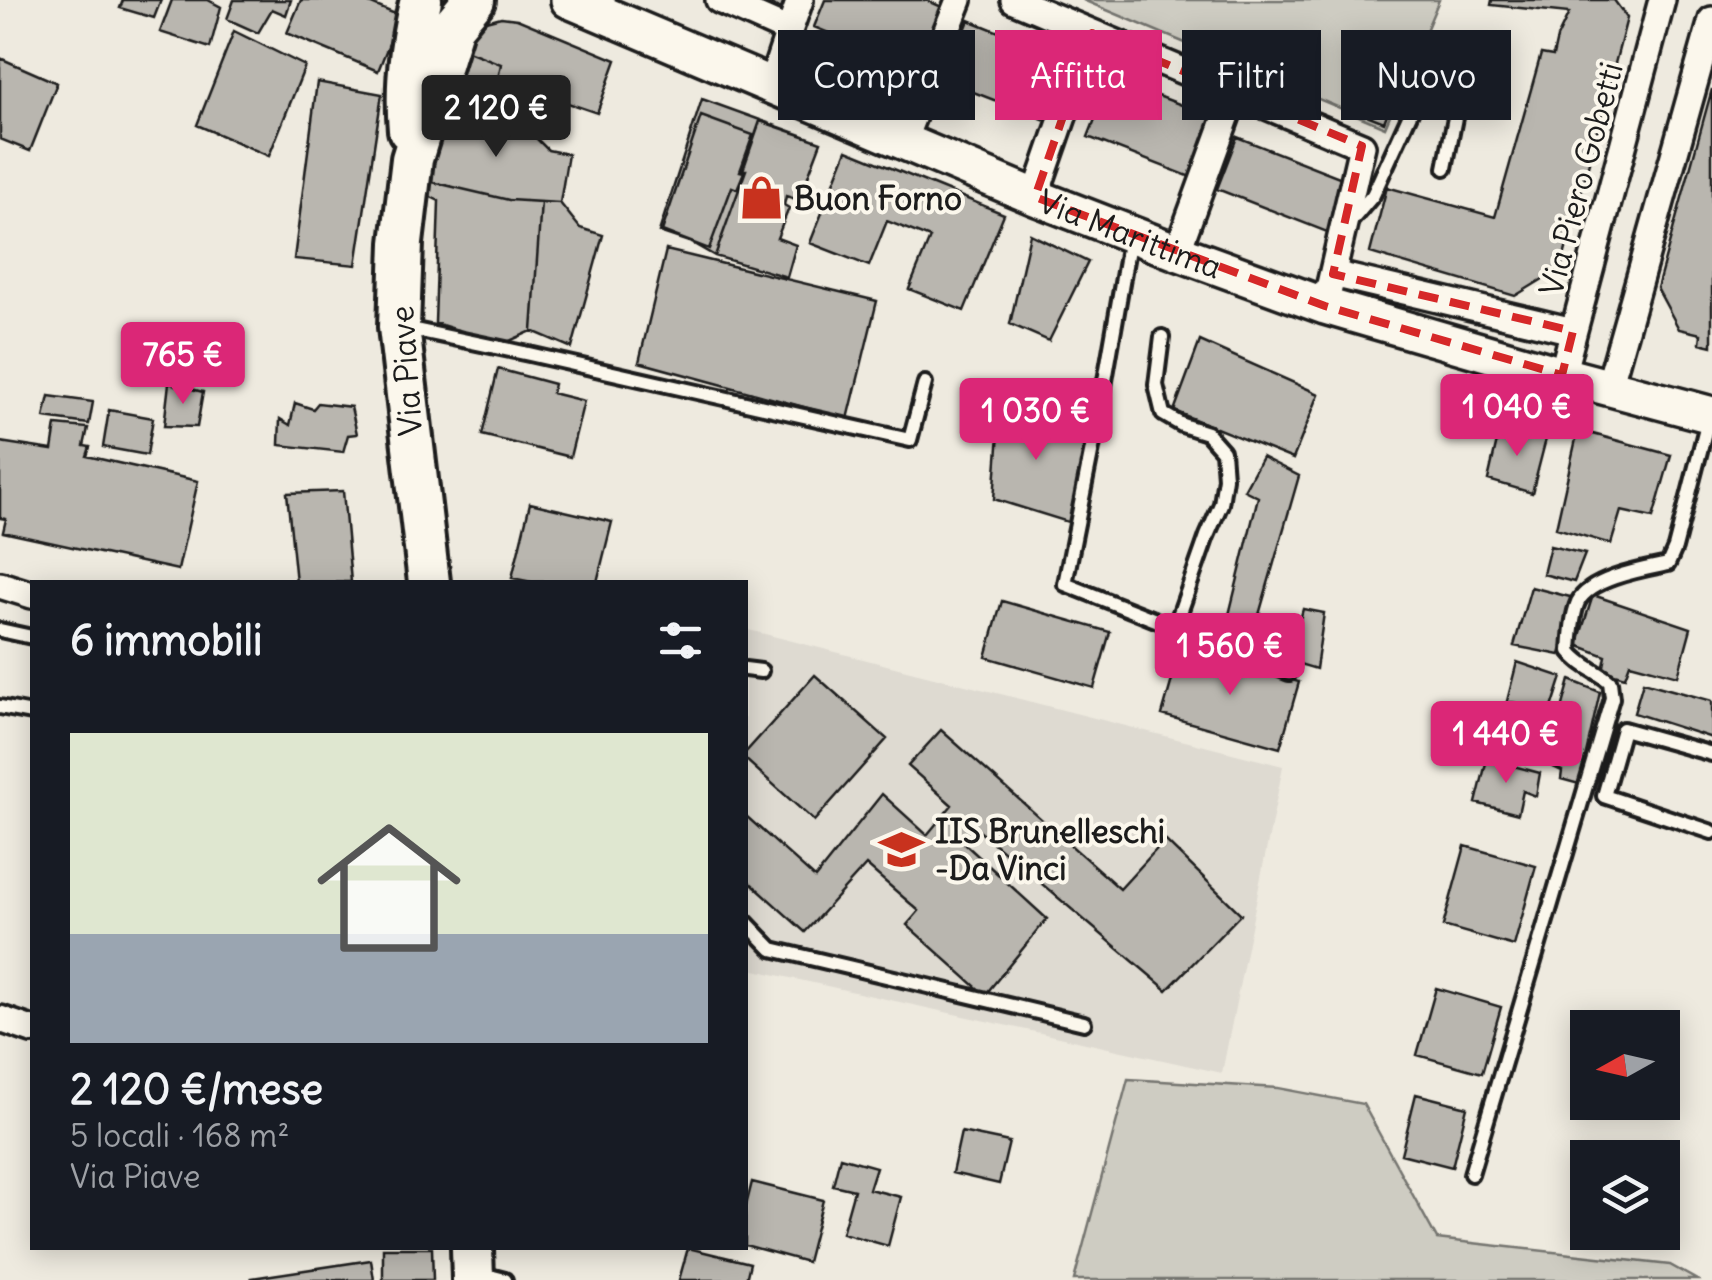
<!DOCTYPE html>
<html lang="it">
<meta charset="utf-8">
<style>
body{margin:0;font-family:Delius,sans-serif;background:#20242c;color:#f1f3f6;height:100vh;display:flex;flex-direction:column;font-size:38px;white-space:nowrap}
*{box-sizing:border-box;margin:0}
p{font-size:32px;color:#9ea1a6}
.icon{flex:none;width:55px;height:55px;fill:none;stroke:currentColor;stroke-width:2;stroke-linecap:round;stroke-linejoin:round}
.map{position:relative;flex:1;overflow:hidden}
.details{position:absolute;left:30px;top:580px;width:718px;height:670px;display:flex;flex-direction:column;background:#171b24;border-radius:0px;box-shadow:0 5px 25px #0003}
.details>*{flex:none}
.top-card{position:absolute;left:778px;top:30px;width:782px;height:90px;display:flex;gap:20px}
.needle{width:65px;rotate:262deg}
.tools{position:absolute;left:1570px;top:1010px;display:grid;gap:20px}
.tools a{display:grid;place-items:center;width:110px;height:110px;border-radius:0px;background:#171b24;box-shadow:0 5px 25px #0003;font-size:50px}
.price{position:absolute;translate:-50% -85px;padding:0 22px;border-radius:10px;background:#db2777;color:#fff;font-size:32px;line-height:65px;filter:drop-shadow(0 2px 5px #0008)}
.price::after{content:'';position:absolute;left:50%;top:60px;width:30px;height:22px;margin-left:-15px;background:inherit;clip-path:polygon(0 0,100% 0,50% 100%)}
.price.selected{background:#222;color:#fff}
ul{padding:0;list-style:none}
li{display:grid;align-content:center;gap:20px;height:530px;padding:0 40px}
li+li{border-top:2px solid #363941}
li span{display:grid;place-items:center;height:310px;border-radius:0px;color:#555}
li>.icon{margin-inline-start:auto}
span .icon{width:180px;height:180px;fill:#fffc;stroke-width:1}
li b{font-size:42px}
h2{display:flex;justify-content:space-between;align-items:center;height:120px;padding:0 40px;font-size:42px}
.tag{padding:0 35px;border-radius:0px;background:#171b24;box-shadow:0 5px 25px #0003;font-size:35px;line-height:90px}
.tag.selected{background:#db2777;color:#fff}
.map>svg:first-child{display:block}
</style>
<div class="map">
<svg width="1712" height="1280" viewBox="0 0 1712 1280">
<rect width="100%" height="100%" fill="#eeeadf"/>
<filter id="ink" filterUnits="userSpaceOnUse"><feTurbulence type="fractalNoise" baseFrequency=".01" numOctaves="2"/><feDisplacementMap in="SourceGraphic" scale="20" xChannelSelector="R" yChannelSelector="G"/><feConvolveMatrix kernelMatrix="1 2 1 2 8 2 1 2 1" color-interpolation-filters="sRGB"/></filter>
<g filter="url(#ink)">
<path fill="#dedad1" d="M745,629L1283,766L1222,1073L745,968Z"/>
<path fill="#ceccc2" stroke="#75746f" stroke-width="2.5" d="M1083,0H1439L1385,127Z
M1128,1079L1278,1088L1363,1104L1437,1239L1670,1265L1697,1280H1074Z"/>
<path fill="#b9b6af" stroke="#1c1c1c" stroke-width="2.5" d="M123,0H161L154,18L120,8Z
M172,0H208L221,7L210,48L160,32Z
M234,0H291L286,15L272,9L258,33L227,19Z
M301,0H362L400,16L378,71L287,33Z
M761,0H785L781,9Z
M825,0H926L942,7L917,69L814,27Z
M1492,0H1614L1627,18L1561,268L1515,296L1370,253L1387,187L1495,217L1541,54L1553,56L1557,38L1569,13L1491,5Z
M501,17L517,19L616,60L597,113L521,87L508,92L496,88L501,64L463,49L468,35L478,23Z
M969,20L1071,61L1048,121L945,81Z
M234,31L305,66L269,156L197,125Z
M463,49L501,64L496,88L504,91L491,123L447,105Z
M0,58L57,83L30,151L0,139Z
M1371,58L1404,71L1384,122L1351,109Z
M1111,78L1216,118L1193,178L1088,137Z
M317,82L382,94L356,265L294,259Z
M1712,89V346L1700,343L1701,334L1679,329L1657,288Z
M702,99L821,142L799,200L786,196L784,205L789,208L777,238L796,245L787,277L715,256L692,243L659,232Z
M447,105L491,123L526,128L548,150L568,154L560,203L509,200L428,181L441,120Z
M701,116L753,135L740,171L744,172L737,189L732,187L709,249L662,231Z
M760,121L821,142L799,200L786,196L784,205L789,208L777,238L796,245L787,277L715,256L746,170H743Z
M1237,137L1347,180L1327,232L1217,189Z
M847,150L1004,214L964,311L909,289L930,238L887,221L869,266L810,243Z
M428,181L509,200L541,202L532,331L503,344L435,323L439,201L429,196Z
M541,202L560,203L580,228L603,235L572,348L532,331Z
M1030,234L1088,262L1049,341L1010,324Z
M666,250L877,301L848,419L639,362Z
M1200,341L1319,394L1293,459L1174,411Z
M498,369L554,384L552,393L584,401L570,457L482,435Z
M169,383L203,392L197,427L164,426Z
M1002,394L1038,397L1035,434L1087,442L1071,523L994,499Z
M49,396L93,402L89,424L44,418Z
M295,403L313,409L318,403L351,407L357,434L348,435L343,452L279,445L280,419L290,425Z
M109,410L153,418L147,455L103,447Z
M56,425L88,428L84,446L90,447L87,456L198,481L178,570L3,532L6,519L0,518V442L52,450Z
M1500,428L1547,435L1532,493L1488,480Z
M1578,430L1671,455L1653,518L1621,511L1611,544L1556,528Z
M1262,457L1299,476L1250,646L1226,627L1258,497L1244,490Z
M343,491L351,582H296L287,493Z
M530,503L612,522L597,582H532L512,578Z
M1550,546L1585,554L1574,582L1543,574Z
M1531,587L1574,598L1560,655L1514,646Z
M1593,595L1691,628L1678,676L1630,663L1625,677L1603,671L1606,656L1577,645Z
M1002,601L1110,632L1094,688L986,657Z
M1303,609L1324,613L1316,669L1289,661Z
M1181,648L1299,682L1280,748L1162,715Z
M1517,662L1562,677L1551,711L1507,701Z
M815,675L887,739L814,821L745,759V753Z
M1570,680L1600,692L1579,784L1561,779L1562,771L1547,764Z
M1643,682L1712,701V738L1634,713Z
M941,730L1120,889L1165,840L1241,914L1167,990L977,829L965,844L1047,919L985,995L907,925L919,911L866,865L805,932L745,878V815L815,878L882,794L927,835L952,805L908,766Z
M1487,759L1540,773L1536,796L1523,791L1518,814L1476,803Z
M1465,846L1536,866L1514,946L1443,926Z
M1436,988L1501,1007L1482,1073L1417,1055Z
M1416,1094L1467,1107L1452,1167L1401,1154Z
M961,1132L1009,1142L999,1184L952,1173Z
M840,1157L876,1167L869,1189L901,1197L888,1246L842,1233L854,1190L833,1185Z
M752,1182L823,1200L807,1262L745,1245V1210Z
M383,1248H432L433,1280H383Z
M688,1248L750,1263L746,1280H679Z
M371,1260L374,1280H253L252,1278Z"/>
<g fill="none" stroke-linecap="round" stroke-linejoin="round">
<defs>
<path id="lane" d="M1351,221L1373,195L1436,57L1466,62L1445,168
M1130,237L1102,398L1065,584L1289,673
M406,328L529,354L910,440L925,383
M1162,337L1156,385L1163,414L1182,425L1207,433L1223,451L1225,478L1221,504L1207,536L1175,627
M0,630L32,637
M745,669L761,671
M0,707L32,713
M1712,754L1623,729L1604,796L1712,832
M745,921L772,949L1084,1023
M1471,1174L1612,698L1610,682C1596,670 1581,666 1570,651C1571,636 1572,616 1578,602C1590,578 1644,569 1668,564L1675,548L1709,416
M478,1273L505,1280"/>
<path id="street" d="M719,0L789,31L771,85
M1014,0L1362,146L1325,306
M789,31L800,0
M903,141L959,0
M1035,197L1092,33
M1177,252L1235,93
M1333,274L1573,331
M1562,375L1662,0
M1609,387L1712,20
M0,585L32,595
M0,1019L32,1030"/>
<g id="secondary">
<path id="s1" d="M569,0L1035,197L1177,252L1325,306L1562,375L1712,415"/>
</g>
<path id="primary" d="M409,130C405,86 410,43 421,0
M429,582L399,327L402,243L412,159L453,25L474,0
M472,1248L473,1280"/>
</defs>
<use href="#lane" stroke="#1c1c1c" stroke-width="20"/>
<use href="#street" stroke="#1c1c1c" stroke-width="32"/>
<use href="#secondary" stroke="#1c1c1c" stroke-width="42"/>
<use href="#primary" stroke="#1c1c1c" stroke-width="48"/>
<use href="#lane" stroke="#fbf7ec" stroke-width="12"/>
<use href="#street" stroke="#fbf7ec" stroke-width="25"/>
<use href="#secondary" stroke="#fbf7ec" stroke-width="35"/>
<use href="#primary" stroke="#fbf7ec" stroke-width="40"/>
</g>
</g>
<path fill="none" stroke="#d62828" stroke-width="8" stroke-dasharray="20 12" stroke-linejoin="round" d="M1092,33L1362,146L1333,274L1573,331L1562,375L1325,306L1035,197Z"/>
<defs>
<symbol id="shop-bare" viewBox="-9 -9 18 18"><path d="M-5-2.5h2.3a2.7 3.5 0 0 1 5.4 0H5L5.5 6h-11ZM-1.5-2.5h3a1.5 2.3 0 0 0-3 0Z" fill="#c8321e" stroke="#fbf7ec" stroke-width="2.5" paint-order="stroke"/></symbol>
<symbol id="school-bare" viewBox="-9 -9 18 18"><path d="M0-5L7-2L0 1L-7-2ZM-4 1L0 2.5L4 1V4Q0 6-4 4Z" fill="#c8321e" stroke="#fbf7ec" stroke-width="2.5" paint-order="stroke"/></symbol>
</defs>
<g fill-rule="evenodd">
<use href="#shop-bare" x="730" y="166" width="63" height="63"/>
<use href="#school-bare" x="870" y="818" width="63" height="63"/>
</g>
<g text-anchor="middle" dominant-baseline="central" stroke-width="8" stroke-linejoin="round" paint-order="stroke">
<g font-size="32" fill="#1c1c1c" stroke="#fbf7ec">
<text transform="translate(1581 179) rotate(-75)">Via Piero Gobetti</text>
<text stroke="none"><textPath href="#s1" startOffset="608">Via Marittima</textPath></text>
<text transform="translate(406 371) rotate(-94)">Via Piave</text>
</g>
<g font-size="32" font-weight="bold" fill="#1c1c1c" stroke="#fbf7ec" text-anchor="start">
<text x="794" y="198">Buon Forno</text>
<text x="935" y="831">IIS Brunelleschi<tspan x="935" dy="37">-Da Vinci</tspan></text>
</g>
</g>
</svg>
<div class="tools">
<a><svg class="needle" viewBox="-14 -14 28 28"><path d="M0-13l5 13h-10z" fill="#e53935"/><path d="M0 13l5-13h-10z" fill="#9ea1a6"/></svg></a>
<a><svg class="icon" aria-label="layers" viewBox="0 0 24 24"><path d="M12 4l9 5-9 5-9-5zM3 14l9 5 9-5"/></svg></a>
</div>
<b class="price selected" style="left:496px;top:160px">2 120 €</b>
<b class="price" style="left:183px;top:407px">765 €</b>
<b class="price" style="left:1517px;top:459px">1 040 €</b>
<b class="price" style="left:1036px;top:463px">1 030 €</b>
<b class="price" style="left:1230px;top:698px">1 560 €</b>
<b class="price" style="left:1506px;top:786px">1 440 €</b>
<div class="top-card">
<a class="tag">Compra</a>
<a class="tag selected">Affitta</a>
<a class="tag">Filtri</a>
<a class="tag">Nuovo</a>
</div>
<section class="details">
<h2>6 immobili<svg class="icon" aria-label="filters" viewBox="0 0 24 24"><path d="M4 7h16M4 17h16"/><circle cx="9" cy="7" r="2"/><circle cx="15" cy="17" r="2"/></svg></h2>
<ul>
<li><span style="background:linear-gradient(#dfe7d0 65%,#9aa5b1 0)"><svg class="icon" aria-label="home" viewBox="0 0 24 24"><path d="M3 11l9-7 9 7M6 9v11h12V9"/></svg></span><div><b>2 120 €/mese</b><p>5 locali · 168 m²</p><p>Via Piave</p></div></li>
</ul>
</section>
</div>
